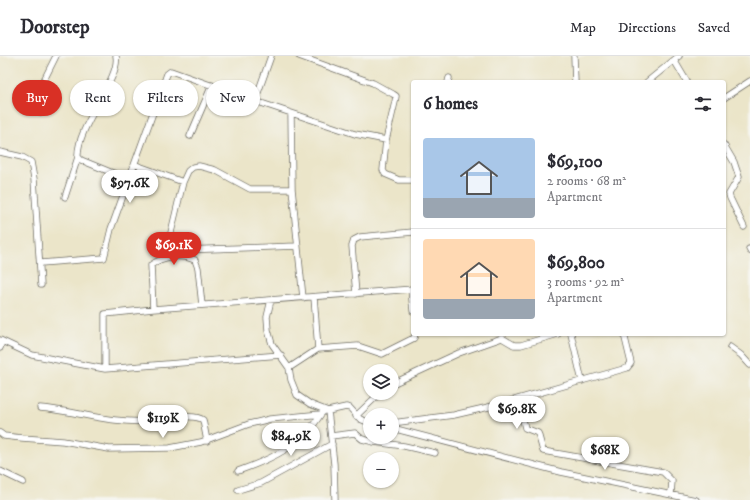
<!DOCTYPE html>
<meta charset="utf-8">
<style>
body{margin:0;font-family:"IM FELL DW Pica",serif;background:#f7f7f7;color:#2b2b33;height:100vh;display:flex;flex-direction:column;font-size:15px;white-space:nowrap}
*{box-sizing:border-box;margin:0}
p{font-size:13px;color:#7c7c81}
.icon{flex:none;width:22px;height:22px;fill:none;stroke:currentColor;stroke-width:2;stroke-linecap:round;stroke-linejoin:round}
.map{position:relative;flex:1;overflow:hidden}
.panel{position:absolute;left:411px;top:24px;width:315px;height:256px;display:flex;flex-direction:column;background:#fff;border-radius:4px;box-shadow:0 1px 3px #0004}
.panel>*{flex:none}
.hud{position:absolute;left:12px;top:24px;width:339px;height:36px;display:flex;gap:8px}
.buttons{position:absolute;left:363px;top:308px;display:grid;gap:8px}
.buttons a{display:grid;place-items:center;width:36px;height:36px;border-radius:50%;background:#fff;box-shadow:0 1px 3px #0004;font-size:20px}
.price{position:absolute;translate:-50% -34px;padding:0 9px;border-radius:14px;background:#fff;color:#222;font-size:13px;line-height:26px;filter:drop-shadow(0 1px 2px #0008)}
.price::after{content:'';position:absolute;left:50%;top:24px;width:12px;height:9px;margin-left:-6px;background:inherit;clip-path:polygon(0 0,100% 0,50% 100%)}
.price.selected{background:#d93025;color:#fff}
ul{padding:0;list-style:none}
li{display:flex;align-items:center;gap:12px;height:100px;padding:0 12px}
li+li{border-top:1px solid #e1e1e2}
li span{display:grid;place-items:center;flex:none;width:112px;height:80px;border-radius:4px;color:#555}
li>.icon{margin-inline-start:auto}
span .icon{width:48px;height:48px;fill:#fffc;stroke-width:1}
li b{font-size:17px}
h2{display:flex;justify-content:space-between;align-items:center;height:48px;padding:0 12px;font-size:17px}
.chip{padding:0 14px;border-radius:18px;background:#fff;box-shadow:0 1px 3px #0004;font-size:14px;line-height:36px}
.chip.selected{background:#d93025;color:#fff}
header{display:flex;align-items:center;gap:24px;box-sizing:border-box;height:56px;padding:0 20px;background:#fff;border-bottom:1px solid #e1e1e2}
header strong{font-size:19px}
nav{display:flex;gap:22px;margin-inline-start:auto;font-size:14px}
.map>svg:first-child{display:block}
</style>
<header>
<strong>Doorstep</strong>
<nav><a>Map</a><a>Directions</a><a>Saved</a></nav>
</header>
<div class="map">
<svg width="750" height="444" viewBox="0 0 750 444">
<rect width="100%" height="100%" fill="#f6f6f2"/>
<filter id="ink" filterUnits="userSpaceOnUse"><feTurbulence type="fractalNoise" baseFrequency=".025" numOctaves="2"/><feDisplacementMap in="SourceGraphic" scale="8" xChannelSelector="R" yChannelSelector="G"/><feConvolveMatrix kernelMatrix="1 2 1 2 8 2 1 2 1" color-interpolation-filters="sRGB"/></filter>
<filter id="wash" filterUnits="userSpaceOnUse"><feTurbulence type="fractalNoise" baseFrequency=".012" numOctaves="4" result="noise"/><feDisplacementMap in="SourceGraphic" scale="16" xChannelSelector="R" yChannelSelector="G"/><feGaussianBlur stdDeviation="0.9" result="paint"/><feColorMatrix in="noise" values="0 0 0 0 0 0 0 0 0 0 0 0 0 0 0 0 0 1.4 0 .05"/><feComposite in="paint" operator="in"/></filter>
<g filter="url(#wash)">
<rect width="100%" height="100%" fill="#ebe5c9"/>
</g>
<g filter="url(#ink)">
<g fill="none" stroke-linecap="round" stroke-linejoin="round">
<defs>
<path id="minor" d="M116,0C121,23 76,70 78,101L81,104L130,124
M299,0L373,27L393,38L396,40L395,46L386,84L383,114L385,118L399,124H413
M574,0L575,26
M674,4L687,26
M448,26L449,22
M647,26L679,0
M724,42L750,25
M255,45L271,0
M40,56L44,24L56,0
M291,57L292,133L303,242
M190,80L212,29
M724,89L734,106L739,121L729,138L730,142L744,171
M0,96L22,101L31,106L34,123L41,229
M136,109L183,126
M292,133H250L215,114L199,110L193,111L188,115L183,126L169,185L173,193L182,194L297,190
M65,141L78,101
M749,193L750,195
M41,207L104,202L111,173L167,18L171,15L255,45L355,78L386,84
M411,233L413,255
M356,238L352,190L354,184L360,181L413,176
M271,244L267,261L268,274L272,288L289,312L291,324L297,339L310,348L328,355L346,351L350,352L360,363L370,367
M153,253L151,209C163,200 181,198 195,204L198,212L202,249
M571,278L582,325
M0,284L32,299L105,313L281,299
M730,291L741,299L750,309
M0,292L2,285
M318,293L358,290L382,298L414,282L415,278
M289,312L318,293L314,241
M105,313V258L153,253L413,233
M392,328L459,297L502,282L514,289H521L558,278
M518,343L525,372L538,377L543,395L663,416L672,425L671,438
M40,352C77,355 111,368 149,365C162,365 193,356 203,364L207,385
M328,355L334,408L335,444
M356,360L380,337
M392,367L454,359L493,350L627,312L631,307L624,278
M392,372L561,416L696,444
M0,377L4,380L22,382L63,385L109,393L170,392L201,386L249,368L270,363L321,358L325,354
M331,380L355,377L362,383L374,386L404,390L435,397
M0,415L23,426
M238,415C272,403 302,389 321,358
M238,434L261,427L332,388"/>
</defs>
<use href="#minor" stroke="#6e6c62" stroke-width="7"/>
<use href="#minor" stroke="#fff" stroke-width="5.5"/>
</g>
</g>
</svg>
<div class="buttons">
<a><svg class="icon" aria-label="layers" viewBox="0 0 24 24"><path d="M12 4l9 5-9 5-9-5zM3 14l9 5 9-5"/></svg></a>
<a>+</a>
<a>−</a>
</div>
<b class="price" style="left:130px;top:148px">$97.6K</b>
<b class="price selected" style="left:174px;top:210px">$69.1K</b>
<b class="price" style="left:517px;top:374px">$69.8K</b>
<b class="price" style="left:163px;top:383px">$119K</b>
<b class="price" style="left:291px;top:401px">$84.9K</b>
<b class="price" style="left:605px;top:415px">$68K</b>
<div class="hud">
<a class="chip selected">Buy</a>
<a class="chip">Rent</a>
<a class="chip">Filters</a>
<a class="chip">New</a>
</div>
<section class="panel">
<h2>6 homes<svg class="icon" aria-label="filters" viewBox="0 0 24 24"><path d="M4 7h16M4 17h16"/><circle cx="9" cy="7" r="2"/><circle cx="15" cy="17" r="2"/></svg></h2>
<ul>
<li><span style="background:linear-gradient(#a9c7e8 75%,#9aa5b1 0)"><svg class="icon" aria-label="home" viewBox="0 0 24 24"><path d="M3 11l9-7 9 7M6 9v11h12V9"/></svg></span><div><b>$69,100</b><p>2 rooms · 68 m²</p><p>Apartment</p></div></li>
<li><span style="background:linear-gradient(#ffd9b3 75%,#9aa5b1 0)"><svg class="icon" aria-label="home" viewBox="0 0 24 24"><path d="M3 11l9-7 9 7M6 9v11h12V9"/></svg></span><div><b>$69,800</b><p>3 rooms · 92 m²</p><p>Apartment</p></div></li>
</ul>
</section>
</div>
